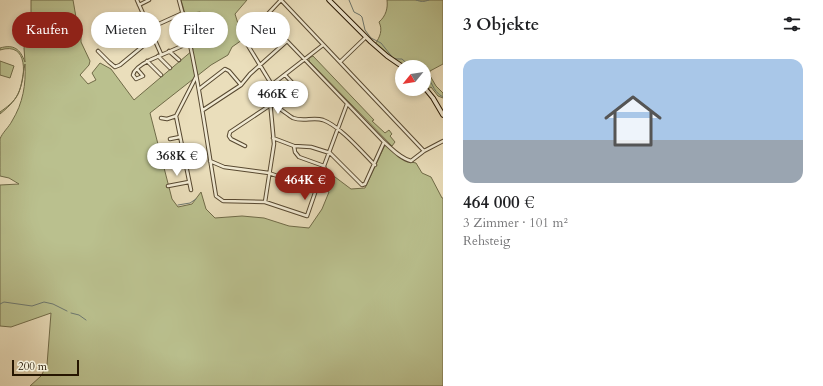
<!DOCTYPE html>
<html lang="de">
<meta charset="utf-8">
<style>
body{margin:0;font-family:Cardo,serif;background:#f6f6f6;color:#202124;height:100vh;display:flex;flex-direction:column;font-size:15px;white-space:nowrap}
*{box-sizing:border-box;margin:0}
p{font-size:13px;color:#757577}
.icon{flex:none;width:22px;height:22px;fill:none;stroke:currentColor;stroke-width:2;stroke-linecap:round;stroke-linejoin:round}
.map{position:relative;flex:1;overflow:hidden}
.side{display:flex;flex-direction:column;background:#fff;width:380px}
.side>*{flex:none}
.hud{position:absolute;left:12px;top:12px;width:371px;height:36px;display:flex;gap:8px}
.needle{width:26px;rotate:240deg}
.buttons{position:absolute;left:395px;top:60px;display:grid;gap:8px}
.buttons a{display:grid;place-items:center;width:36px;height:36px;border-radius:50%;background:#fff;box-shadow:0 2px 6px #0003;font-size:20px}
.scale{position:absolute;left:12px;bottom:10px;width:67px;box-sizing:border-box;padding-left:4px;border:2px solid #261601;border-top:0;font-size:11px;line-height:14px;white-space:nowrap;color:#261601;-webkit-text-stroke:3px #f1ead3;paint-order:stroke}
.price{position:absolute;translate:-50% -34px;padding:0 9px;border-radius:14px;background:#fff;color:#222;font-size:13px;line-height:26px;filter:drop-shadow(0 1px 2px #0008)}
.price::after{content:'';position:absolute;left:50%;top:24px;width:12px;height:9px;margin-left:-6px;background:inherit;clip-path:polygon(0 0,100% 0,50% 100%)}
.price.selected{background:#8f2418;color:#fff}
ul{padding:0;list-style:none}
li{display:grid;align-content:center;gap:8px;height:212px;padding:0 20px}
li+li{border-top:1px solid #e0e0e0}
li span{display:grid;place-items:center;height:124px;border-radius:12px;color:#555}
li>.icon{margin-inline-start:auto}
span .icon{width:72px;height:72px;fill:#fffc;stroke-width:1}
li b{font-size:17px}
h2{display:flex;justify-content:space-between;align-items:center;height:48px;padding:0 20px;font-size:17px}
.tag{padding:0 14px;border-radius:18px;background:#fff;box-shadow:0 2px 6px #0003;font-size:14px;line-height:36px}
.tag.selected{background:#8f2418;color:#fff}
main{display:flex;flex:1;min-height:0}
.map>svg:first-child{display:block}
</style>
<main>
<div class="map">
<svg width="443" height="386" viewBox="0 0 443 386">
<rect width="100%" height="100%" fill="#eadebb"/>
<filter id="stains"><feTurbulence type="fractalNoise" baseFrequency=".005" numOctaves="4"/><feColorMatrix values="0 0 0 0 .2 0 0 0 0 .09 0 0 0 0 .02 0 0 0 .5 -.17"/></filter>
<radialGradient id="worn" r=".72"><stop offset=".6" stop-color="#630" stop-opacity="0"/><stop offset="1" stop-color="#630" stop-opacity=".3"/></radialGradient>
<path fill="#bac08e" stroke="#706b48" d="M31,0H73L77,23L81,29V42L90,61L89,65L80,75L88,84L96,80L92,73L100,63L111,69L134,100L193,50L187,23L213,37L215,23L200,12L185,14L181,0H247L235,14L242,36V40L232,47L228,55L211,65L150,113L172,199L178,207L192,204L201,192L206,209L215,218L242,216L264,218L289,226L309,228L322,209L329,192L321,188L327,171L351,189L365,188L385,145L406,161L416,163L422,173L431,177L442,198H443V386H30L41,376L47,365L51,313L11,327L0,326V185L19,184L9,178L0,176C0,168 0,144 0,139C2,133 9,127 12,121C23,103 26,85 25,64C20,90 22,96 0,114V112C7,107 14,102 18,94C26,77 29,41 0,50V48C14,44 20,49 25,62L24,48L31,22Z
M387,0H443V64L430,71L429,74L436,86L443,93V98L438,96L431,87L428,89L424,85V67H405L388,56L375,44C380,37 383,30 379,22C386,16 388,8 387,0Z
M313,56L374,120L372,121L385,133L389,130L392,134L390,136L395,142L392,146L309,61V58Z
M0,61L14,66L10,78L0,75Z"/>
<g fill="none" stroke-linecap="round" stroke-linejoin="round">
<path stroke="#6d7870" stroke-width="1" d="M349,0L354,12L360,15L362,17L365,30L371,38L381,43L393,58L397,59H402L411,67
M416,0C422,2 423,2 429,0
M237,25L241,38
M424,75C433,79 431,91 443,97
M178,205L190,203L196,199
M0,304L4,302L32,306L44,302L53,304L67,311
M71,313L79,315L86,320"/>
<defs>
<path id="minor" d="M137,0L161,54
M179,0C197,64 205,130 216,196L223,201L265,202L307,216L316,190L269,173L224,167L210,161
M281,0L424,151
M139,5L149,0
M150,28L183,13
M98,51L109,62L115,67L120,65L154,37
M169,51L179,60
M158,56L170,68
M147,61L161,75
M340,62L366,37
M137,69L143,76L136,79L133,75C134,69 144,63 150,60L189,43
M285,75L305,96
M272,85L244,39L281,0
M199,89L225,69L229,71L241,85
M269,104C276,104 286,114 293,118C303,122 313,117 323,120C340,126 362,152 375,165
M203,110L241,85L250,74L287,41L384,142C392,149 401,159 411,161L424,151L443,141
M161,118L167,119L176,116
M273,138L294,146L311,147L330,153L362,185L365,184L384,142
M170,139L180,137
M245,146L231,139L229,136L230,132L269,106
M294,146L295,152L299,157L324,166
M175,162L185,160
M325,170L324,166L347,104
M168,186L189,182
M191,190L176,116L196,77
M265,202L274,144L269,90L274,83L323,45"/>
<path id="secondary" d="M329,0L371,42L387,56L403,67
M424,87L433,98L443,115"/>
</defs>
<use href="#minor" stroke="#574830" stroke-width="4.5"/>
<use href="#secondary" stroke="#261601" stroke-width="5.5"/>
<use href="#minor" stroke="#f1ead3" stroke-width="2.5"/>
<use href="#secondary" stroke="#f1ead3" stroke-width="3.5"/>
</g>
<rect width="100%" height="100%" filter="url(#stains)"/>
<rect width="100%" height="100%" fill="url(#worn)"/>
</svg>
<div class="buttons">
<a><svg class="needle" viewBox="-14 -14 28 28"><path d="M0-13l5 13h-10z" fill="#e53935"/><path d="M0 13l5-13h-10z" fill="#757577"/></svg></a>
</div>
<div class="scale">200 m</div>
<b class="price" style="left:278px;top:115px">466K €</b>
<b class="price" style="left:177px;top:177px">368K €</b>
<b class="price selected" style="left:305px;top:201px">464K €</b>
<div class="hud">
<a class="tag selected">Kaufen</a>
<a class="tag">Mieten</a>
<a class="tag">Filter</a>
<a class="tag">Neu</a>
</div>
</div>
<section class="side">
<h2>3 Objekte<svg class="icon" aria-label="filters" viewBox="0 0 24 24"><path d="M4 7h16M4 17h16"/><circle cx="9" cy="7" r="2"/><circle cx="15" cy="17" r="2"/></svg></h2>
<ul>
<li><span style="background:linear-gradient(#a9c7e8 65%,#9aa5b1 0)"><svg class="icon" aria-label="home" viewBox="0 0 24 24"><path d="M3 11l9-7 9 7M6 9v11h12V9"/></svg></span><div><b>464 000 €</b><p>3 Zimmer · 101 m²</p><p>Rehsteig</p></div></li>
</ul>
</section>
</main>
